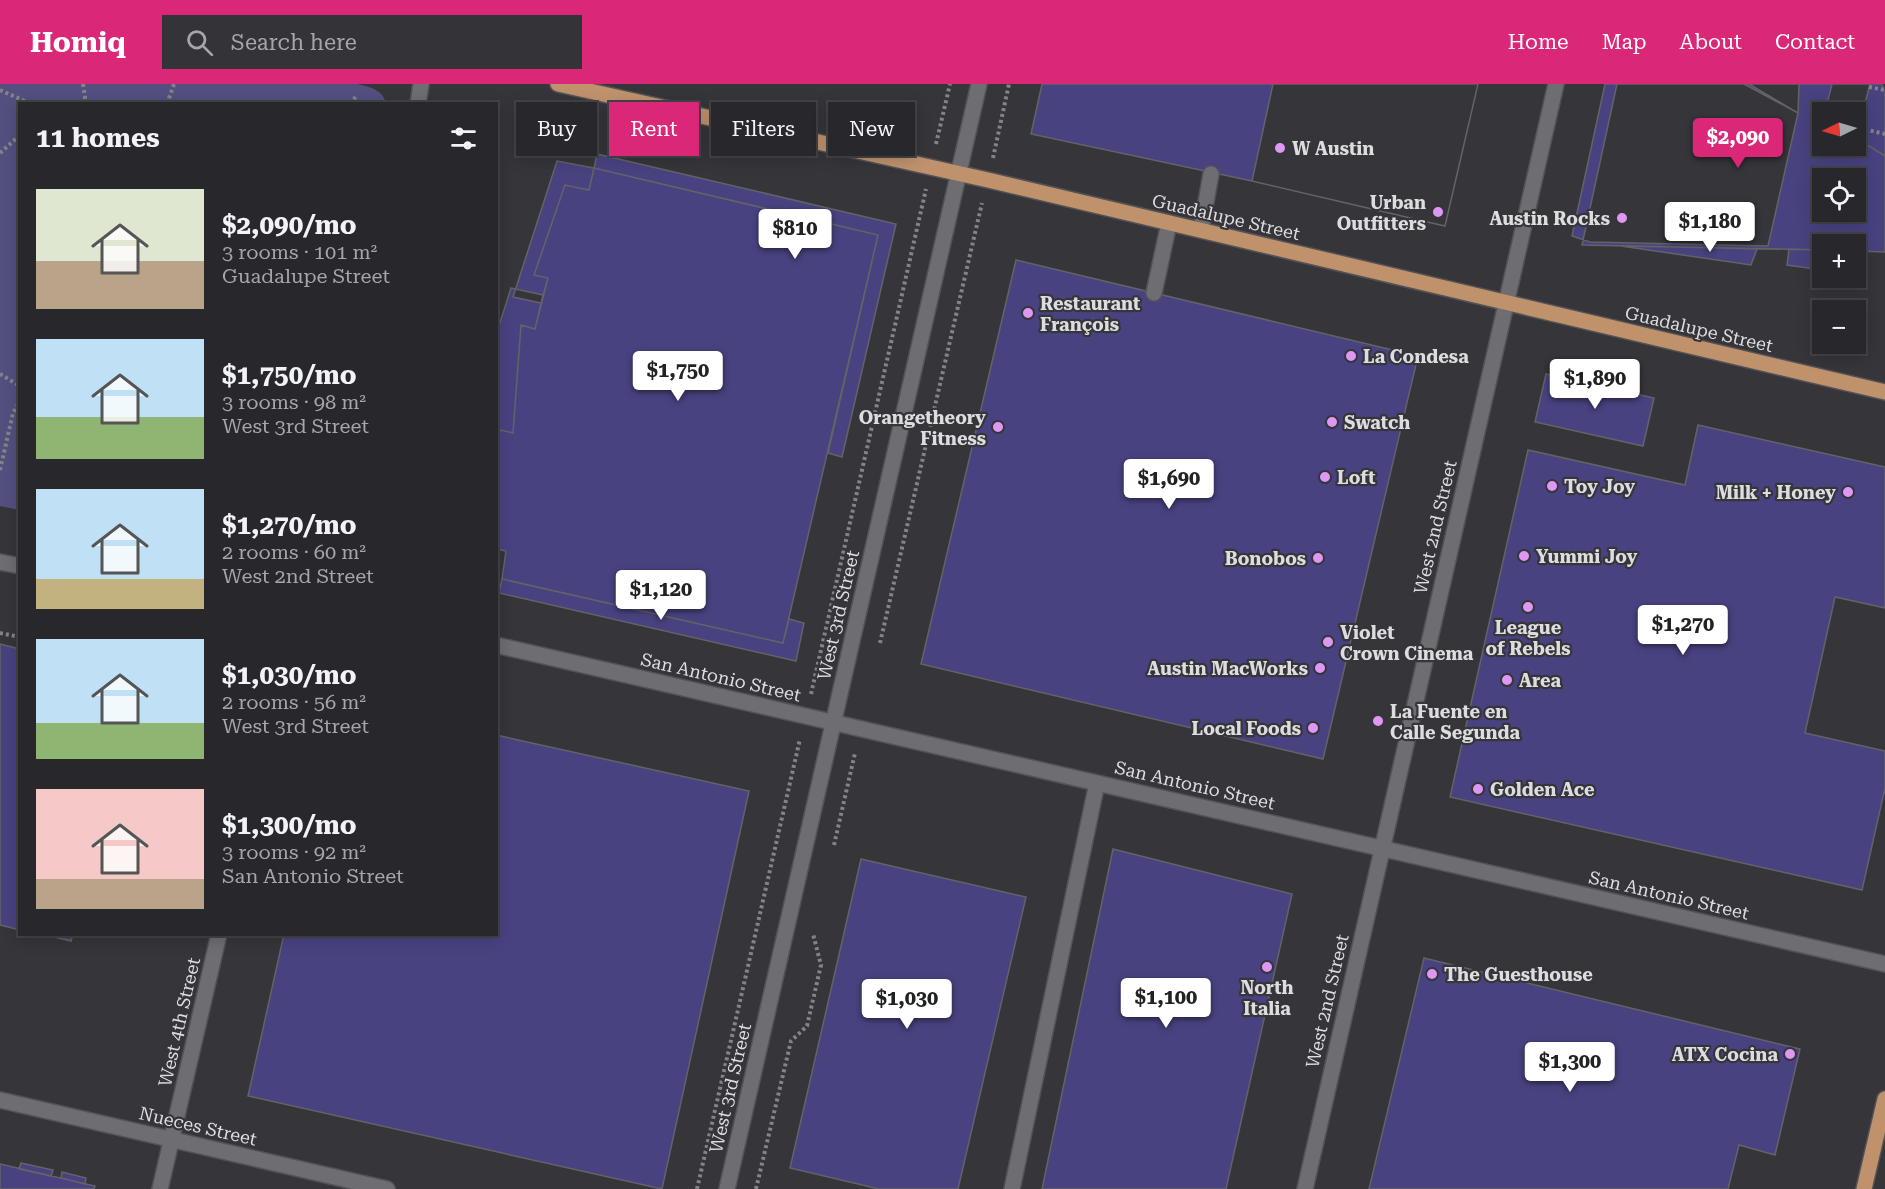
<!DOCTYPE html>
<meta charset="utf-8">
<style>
body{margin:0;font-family:"Roboto Serif",serif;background:#343438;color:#f1f3f6;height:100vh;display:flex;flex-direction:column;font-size:22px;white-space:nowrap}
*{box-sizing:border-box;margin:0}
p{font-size:20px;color:#a5a6a9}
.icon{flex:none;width:33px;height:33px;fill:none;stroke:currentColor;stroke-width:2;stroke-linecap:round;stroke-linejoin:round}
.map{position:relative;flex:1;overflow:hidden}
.side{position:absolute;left:18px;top:18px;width:480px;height:834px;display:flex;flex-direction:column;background:#28282c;border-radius:0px;box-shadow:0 3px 15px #0003,0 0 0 2px #444448}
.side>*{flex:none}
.guide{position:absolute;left:516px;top:18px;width:570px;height:54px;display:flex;gap:12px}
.needle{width:39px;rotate:265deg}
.controls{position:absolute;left:1812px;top:18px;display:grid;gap:12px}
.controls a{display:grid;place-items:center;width:54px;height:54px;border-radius:0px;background:#28282c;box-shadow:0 3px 15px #0003,0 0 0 2px #444448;font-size:30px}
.price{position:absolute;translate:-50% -51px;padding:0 14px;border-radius:6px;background:#fff;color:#222;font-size:20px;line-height:39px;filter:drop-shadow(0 2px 3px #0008)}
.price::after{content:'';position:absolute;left:50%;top:36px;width:18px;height:14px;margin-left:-9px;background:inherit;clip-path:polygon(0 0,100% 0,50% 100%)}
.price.on{background:#db2777;color:#fff}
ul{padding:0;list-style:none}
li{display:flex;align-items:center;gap:18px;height:150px;padding:0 18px}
li span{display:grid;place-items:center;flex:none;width:168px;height:120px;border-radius:0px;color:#555}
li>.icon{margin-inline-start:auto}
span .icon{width:72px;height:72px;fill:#fffc;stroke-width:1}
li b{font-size:26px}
h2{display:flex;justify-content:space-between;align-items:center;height:72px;padding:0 18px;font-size:26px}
.chip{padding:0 21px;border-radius:0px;background:#28282c;box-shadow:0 3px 15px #0003,0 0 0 2px #444448;font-size:21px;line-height:54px}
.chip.on{background:#db2777;color:#fff}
header{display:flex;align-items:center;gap:36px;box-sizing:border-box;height:84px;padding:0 30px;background:#db2777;color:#fff}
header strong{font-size:28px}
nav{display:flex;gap:33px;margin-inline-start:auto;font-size:21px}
.search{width:420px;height:54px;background:#343438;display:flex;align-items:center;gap:15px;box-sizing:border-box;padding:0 21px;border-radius:0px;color:#a5a6a9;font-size:22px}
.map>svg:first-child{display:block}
</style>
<header>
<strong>Homiq</strong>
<div class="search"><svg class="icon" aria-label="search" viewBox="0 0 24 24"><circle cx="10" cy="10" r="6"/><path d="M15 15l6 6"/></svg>Search here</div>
<nav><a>Home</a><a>Map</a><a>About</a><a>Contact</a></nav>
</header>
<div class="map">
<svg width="1885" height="1105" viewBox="0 0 1885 1105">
<rect width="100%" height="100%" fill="#35353a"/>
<path fill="#535080" d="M0,0H357C370,3 382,5 386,19L20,20L19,426L0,422Z"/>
<path fill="#484380" stroke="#636367" stroke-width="1.5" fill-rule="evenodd" d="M1042,0H1478L1445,142L1252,97L1031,50Z
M1273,0H1478L1445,142L1252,97Z
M1605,0H1749L1798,29L1768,162L1590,158L1572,152Z
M1617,0H1870L1856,54L1885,72V168L1856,167V160H1822V166L1582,161ZM1822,28H1856V62H1822ZM1822,94H1856V128H1822Z
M1744,0H1799L1798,29Z
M1832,0H1870L1856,54V28H1825Z
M1870,0H1882L1885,9V72L1856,54Z
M597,70L896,140L842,373L828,369L878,151L594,84Z
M557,77L594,84L589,106L565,101L534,191L548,194L541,219L513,213Z
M594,84L878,151L783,559L502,495L506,467L496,465V369L500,346L513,349L521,241L535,245L548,194L534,191L565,101L589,106Z
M1621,162L1723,164L1757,165L1751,181Z
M1789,165L1822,166V186L1787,181Z
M1016,176L1418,272L1323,675L921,580Z
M511,204L543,211L535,245L521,241L513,349L500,346L498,354H496V251Z
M1546,290L1654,314L1643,362L1535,338Z
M1698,341L1885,383V524L1835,513L1805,649L1885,667V704L1862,806L1450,713L1528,366L1685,401Z
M496,345L500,346L496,369Z
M502,495L783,559L789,535L804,539L796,577L499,509Z
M0,560L20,565V846L0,841Z
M496,651L749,707L662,1105L248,1012L284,850H496Z
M1113,765L1292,810L1226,1105H1042Z
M861,775L1026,813L958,1105H879L790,1084Z
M42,850H73L71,857Z
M1424,874L1800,965L1775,1071L1739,1061L1728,1105H1369Z
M21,1079L53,1086L51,1092L19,1085Z
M0,1080L95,1102L94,1105H0Z
M62,1088L86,1094L85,1100L61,1094Z"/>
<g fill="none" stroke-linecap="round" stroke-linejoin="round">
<defs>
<path id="minor" d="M418,20L421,0
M1201,146L1211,90
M1154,209L1169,139
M0,478L20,482
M496,561L1885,880
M0,1016L387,1105
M160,1105L219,850
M727,1105L979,0
M1012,1105L1097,699
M1305,1105L1556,0"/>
<path id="major" d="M558,0L988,96L1885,308
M1864,1105L1885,1015"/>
</defs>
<use href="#minor" stroke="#535356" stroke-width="18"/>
<use href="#major" stroke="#535356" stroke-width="18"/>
<path stroke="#848488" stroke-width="4" stroke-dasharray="3 3" stroke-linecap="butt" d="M83,0L86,20
M1869,3L1885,6
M0,6L31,20
M104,20H138
M167,20L174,0
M350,20L357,11
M1859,44L1885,50
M936,60L950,0
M0,69L20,51
M993,74L1009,0
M0,290L20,302
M0,386L13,329L20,317
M0,549L20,553
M880,559L982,119
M811,610L926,105
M834,761L855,669
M697,1105L800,655
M756,1105L791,957L807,942L821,881L813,850"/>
<use href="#minor" stroke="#6d6d72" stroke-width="15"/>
<use href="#major" stroke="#bf926c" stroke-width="15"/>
</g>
<g fill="#de98f3" stroke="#35353a" stroke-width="2">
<circle cx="1280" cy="64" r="6"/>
<circle cx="1438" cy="128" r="6"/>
<circle cx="1622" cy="134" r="6"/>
<circle cx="1028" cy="229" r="6"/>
<circle cx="1351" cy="272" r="6"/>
<circle cx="1332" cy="338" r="6"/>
<circle cx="998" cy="343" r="6"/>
<circle cx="1325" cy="393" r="6"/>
<circle cx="1552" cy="402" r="6"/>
<circle cx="1848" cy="408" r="6"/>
<circle cx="1524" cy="472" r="6"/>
<circle cx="1318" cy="474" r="6"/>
<circle cx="1528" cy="523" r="6"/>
<circle cx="1328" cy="558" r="6"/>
<circle cx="1320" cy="584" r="6"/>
<circle cx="1507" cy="596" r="6"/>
<circle cx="1378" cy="637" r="6"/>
<circle cx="1313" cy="644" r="6"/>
<circle cx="1478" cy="705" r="6"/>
<circle cx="1267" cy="883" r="6"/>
<circle cx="1432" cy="890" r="6"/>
<circle cx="1790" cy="970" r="6"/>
</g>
<g text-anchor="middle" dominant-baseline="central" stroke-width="4.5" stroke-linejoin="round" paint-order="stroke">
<g font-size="18" font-weight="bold" fill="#dddde0" stroke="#35353a" text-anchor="start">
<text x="1292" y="64">W Austin</text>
<text x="1426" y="118" text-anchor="end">Urban<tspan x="1426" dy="21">Outfitters</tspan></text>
<text x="1610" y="134" text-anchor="end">Austin Rocks</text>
<text x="1040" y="219">Restaurant<tspan x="1040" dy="21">François</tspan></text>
<text x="1363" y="272">La Condesa</text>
<text x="986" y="333" text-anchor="end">Orangetheory<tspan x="986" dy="21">Fitness</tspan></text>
<text x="1344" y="338">Swatch</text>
<text x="1337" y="393">Loft</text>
<text x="1564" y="402">Toy Joy</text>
<text x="1836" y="408" text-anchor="end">Milk + Honey</text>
<text x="1536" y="472">Yummi Joy</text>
<text x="1306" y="474" text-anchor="end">Bonobos</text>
<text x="1528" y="543" text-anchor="middle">League<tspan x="1528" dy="21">of Rebels</tspan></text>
<text x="1340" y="548">Violet<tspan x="1340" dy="21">Crown Cinema</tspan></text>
<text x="1308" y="584" text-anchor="end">Austin MacWorks</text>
<text x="1519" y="596">Area</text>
<text x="1390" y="627">La Fuente en<tspan x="1390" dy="21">Calle Segunda</tspan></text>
<text x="1301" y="644" text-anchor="end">Local Foods</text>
<text x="1490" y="705">Golden Ace</text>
<text x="1444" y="890">The Guesthouse</text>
<text x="1267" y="903" text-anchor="middle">North<tspan x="1267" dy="21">Italia</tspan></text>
<text x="1778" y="970" text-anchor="end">ATX Cocina</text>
</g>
<g font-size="18" fill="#dddde0" stroke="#35353a">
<text transform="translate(1226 133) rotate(13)">Guadalupe Street</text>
<text transform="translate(1699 245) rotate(13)">Guadalupe Street</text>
<text transform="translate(1435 443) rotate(-77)">West 2nd Street</text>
<text transform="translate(838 531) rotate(-77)">West 3rd Street</text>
<text transform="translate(721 593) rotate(13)">San Antonio Street</text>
<text transform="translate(1195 701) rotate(13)">San Antonio Street</text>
<text transform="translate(1669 811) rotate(13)">San Antonio Street</text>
<text transform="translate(1327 917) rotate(-77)">West 2nd Street</text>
<text transform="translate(179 938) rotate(-77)">West 4th Street</text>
<text transform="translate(730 1004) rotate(-77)">West 3rd Street</text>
<text transform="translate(198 1042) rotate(13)">Nueces Street</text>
</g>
</g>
</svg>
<div class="controls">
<a><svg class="needle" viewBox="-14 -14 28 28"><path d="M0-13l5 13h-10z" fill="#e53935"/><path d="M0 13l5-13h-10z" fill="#a5a6a9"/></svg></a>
<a><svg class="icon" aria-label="locate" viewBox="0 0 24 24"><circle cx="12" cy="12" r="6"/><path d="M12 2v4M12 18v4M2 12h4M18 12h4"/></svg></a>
<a>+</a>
<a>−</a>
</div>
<b class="price on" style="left:1738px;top:85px">$2,090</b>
<b class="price" style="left:1710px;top:169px">$1,180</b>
<b class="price" style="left:795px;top:176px">$810</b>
<b class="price" style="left:678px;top:318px">$1,750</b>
<b class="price" style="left:1595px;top:326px">$1,890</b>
<b class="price" style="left:1169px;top:426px">$1,690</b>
<b class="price" style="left:661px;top:537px">$1,120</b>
<b class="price" style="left:1683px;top:572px">$1,270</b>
<b class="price" style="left:1166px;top:945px">$1,100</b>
<b class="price" style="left:907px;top:946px">$1,030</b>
<b class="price" style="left:1570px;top:1009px">$1,300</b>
<div class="guide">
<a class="chip">Buy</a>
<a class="chip on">Rent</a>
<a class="chip">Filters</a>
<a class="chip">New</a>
</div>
<section class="side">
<h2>11 homes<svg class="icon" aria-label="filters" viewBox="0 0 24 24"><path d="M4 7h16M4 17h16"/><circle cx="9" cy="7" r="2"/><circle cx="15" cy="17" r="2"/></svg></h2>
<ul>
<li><span style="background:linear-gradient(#dfe7d0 60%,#b9a48a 0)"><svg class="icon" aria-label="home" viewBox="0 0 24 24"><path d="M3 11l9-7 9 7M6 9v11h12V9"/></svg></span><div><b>$2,090/mo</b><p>3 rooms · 101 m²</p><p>Guadalupe Street</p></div></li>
<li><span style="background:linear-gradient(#bfe0f5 65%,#8fb573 0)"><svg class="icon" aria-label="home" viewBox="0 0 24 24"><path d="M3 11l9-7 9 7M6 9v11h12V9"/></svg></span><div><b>$1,750/mo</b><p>3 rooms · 98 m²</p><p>West 3rd Street</p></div></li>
<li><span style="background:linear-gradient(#bfe0f5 75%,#c2b280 0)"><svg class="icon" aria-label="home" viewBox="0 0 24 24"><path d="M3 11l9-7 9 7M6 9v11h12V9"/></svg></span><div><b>$1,270/mo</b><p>2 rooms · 60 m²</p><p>West 2nd Street</p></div></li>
<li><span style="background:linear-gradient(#bfe0f5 70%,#8fb573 0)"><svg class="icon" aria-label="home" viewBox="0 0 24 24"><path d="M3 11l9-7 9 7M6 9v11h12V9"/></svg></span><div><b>$1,030/mo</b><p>2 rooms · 56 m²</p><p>West 3rd Street</p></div></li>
<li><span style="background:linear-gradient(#f6c9c9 75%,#b9a48a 0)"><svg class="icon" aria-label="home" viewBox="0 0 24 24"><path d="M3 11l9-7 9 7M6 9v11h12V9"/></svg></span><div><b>$1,300/mo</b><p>3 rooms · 92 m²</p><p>San Antonio Street</p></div></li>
</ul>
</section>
</div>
